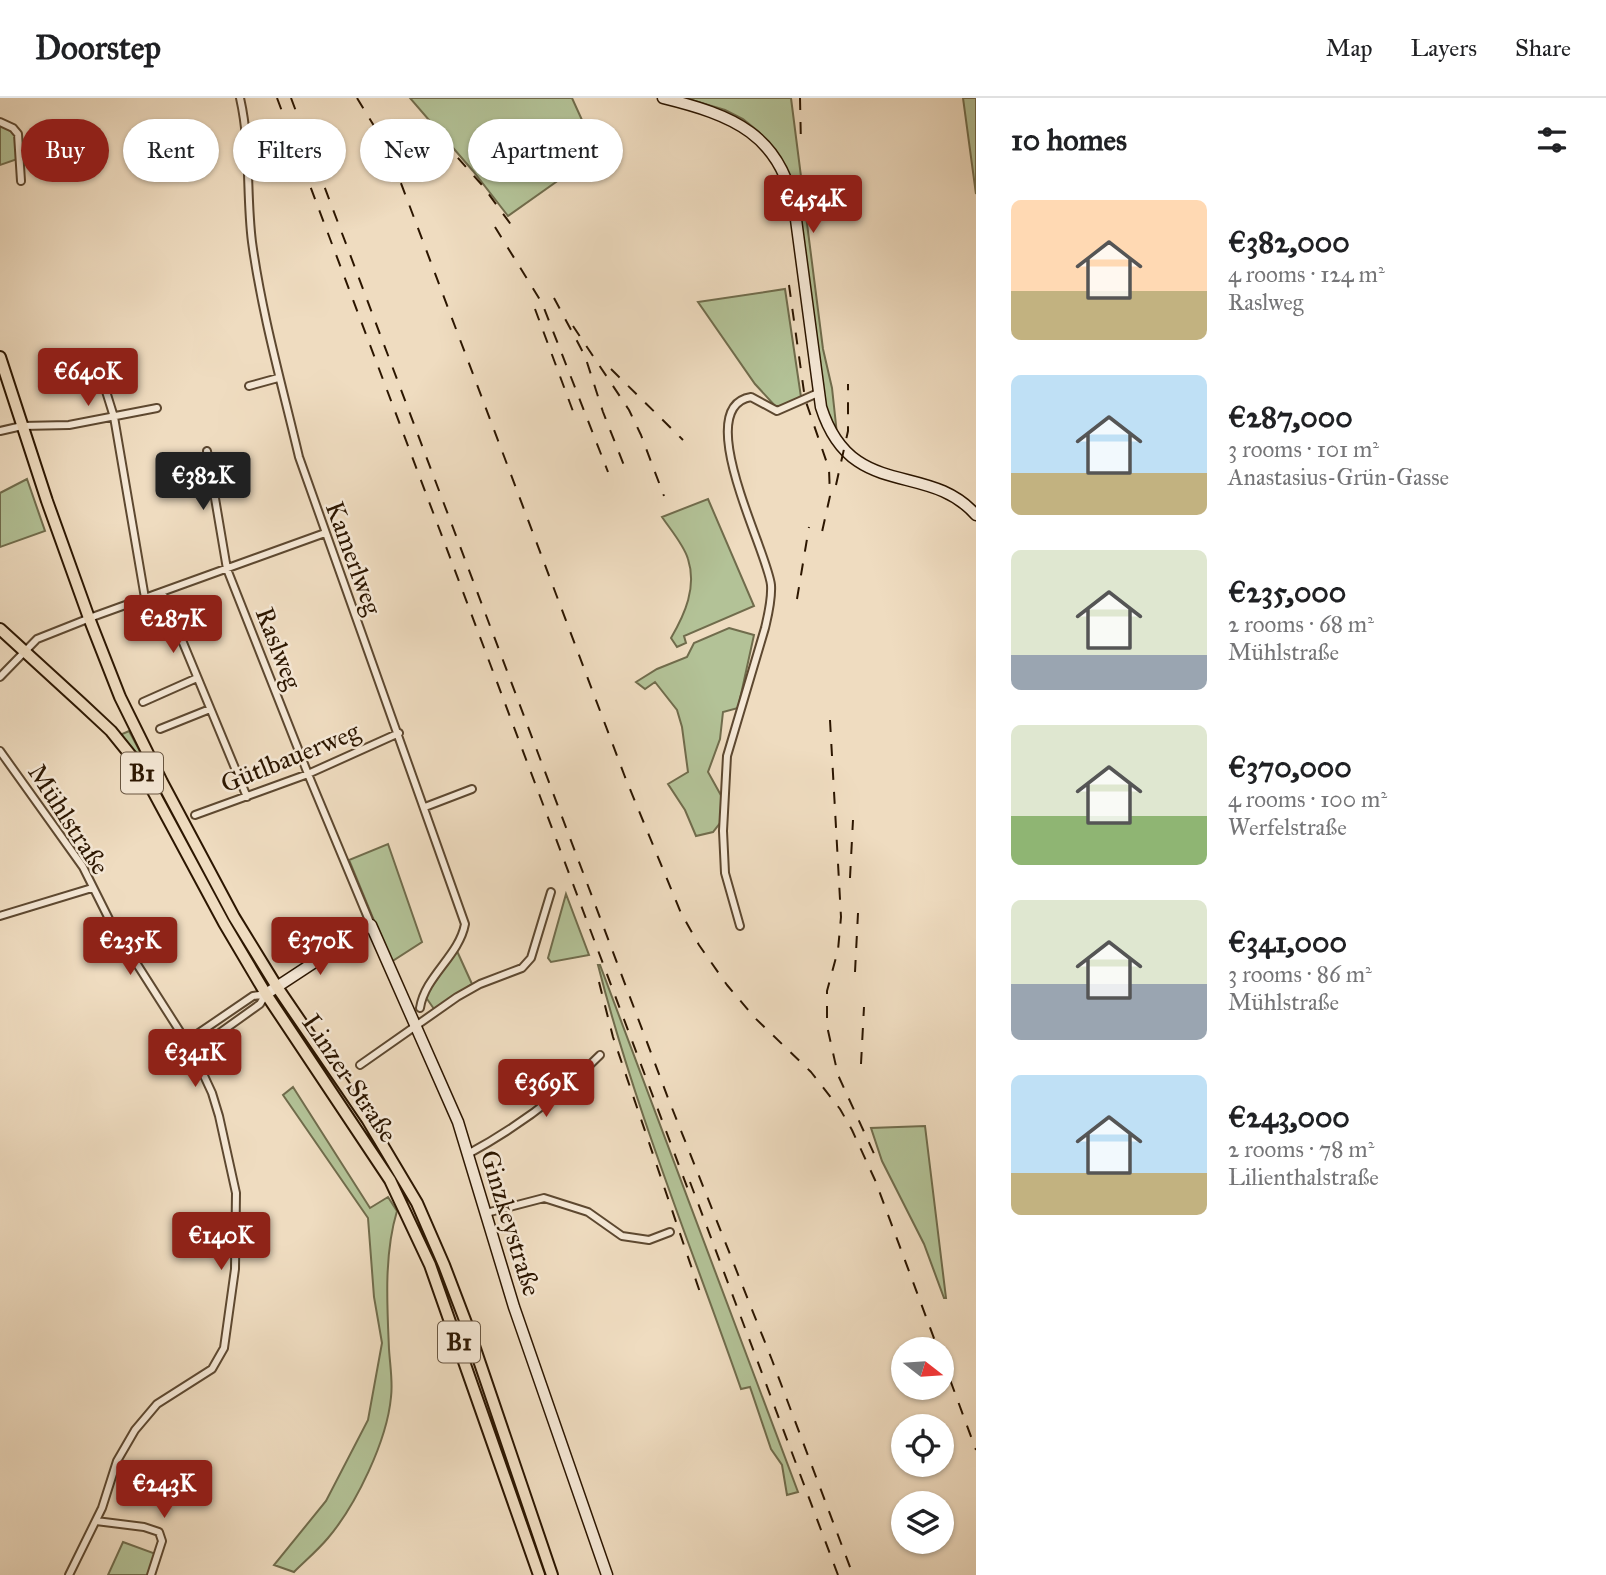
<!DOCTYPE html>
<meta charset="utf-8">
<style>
body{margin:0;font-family:"IM FELL Great Primer",serif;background:#f6f6f6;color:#202124;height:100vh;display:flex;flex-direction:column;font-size:26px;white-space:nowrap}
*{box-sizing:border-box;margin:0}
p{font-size:23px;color:#757577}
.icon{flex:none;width:38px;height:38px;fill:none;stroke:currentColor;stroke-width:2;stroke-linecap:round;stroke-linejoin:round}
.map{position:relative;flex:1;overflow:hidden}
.panel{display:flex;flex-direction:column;background:#fff;width:630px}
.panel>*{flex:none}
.top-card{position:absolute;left:21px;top:21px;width:665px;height:63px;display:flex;gap:14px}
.needle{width:46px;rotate:107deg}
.buttons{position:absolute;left:891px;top:1239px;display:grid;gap:14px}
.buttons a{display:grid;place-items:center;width:63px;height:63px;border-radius:50%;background:#fff;box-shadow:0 2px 5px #0004;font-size:35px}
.price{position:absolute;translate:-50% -60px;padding:0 16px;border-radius:7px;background:#8f2418;color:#fff;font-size:23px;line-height:46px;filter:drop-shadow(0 2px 4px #0008)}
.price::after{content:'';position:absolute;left:50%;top:42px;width:21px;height:16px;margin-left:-10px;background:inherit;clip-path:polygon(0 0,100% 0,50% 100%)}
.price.active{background:#222;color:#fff}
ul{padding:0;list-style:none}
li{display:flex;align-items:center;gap:21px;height:175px;padding:0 35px}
li span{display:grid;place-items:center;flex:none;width:196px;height:140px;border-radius:10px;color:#555}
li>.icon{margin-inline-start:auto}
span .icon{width:84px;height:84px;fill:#fffc;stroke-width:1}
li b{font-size:30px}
h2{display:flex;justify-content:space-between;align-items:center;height:84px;padding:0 35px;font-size:30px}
.tag{padding:0 24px;border-radius:32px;background:#fff;box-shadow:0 2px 5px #0004;font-size:24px;line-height:63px}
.tag.active{background:#8f2418;color:#fff}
header{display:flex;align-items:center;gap:42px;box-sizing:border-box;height:98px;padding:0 35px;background:#fff;border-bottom:2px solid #e0e0e0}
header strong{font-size:33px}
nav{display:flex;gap:38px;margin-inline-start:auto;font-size:24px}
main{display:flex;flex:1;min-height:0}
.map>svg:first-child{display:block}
</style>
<header>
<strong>Doorstep</strong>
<nav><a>Map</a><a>Layers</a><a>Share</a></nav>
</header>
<main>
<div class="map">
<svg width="976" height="1477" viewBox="0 0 976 1477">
<rect width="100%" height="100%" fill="#efdcc0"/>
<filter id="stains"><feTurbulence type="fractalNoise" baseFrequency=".00286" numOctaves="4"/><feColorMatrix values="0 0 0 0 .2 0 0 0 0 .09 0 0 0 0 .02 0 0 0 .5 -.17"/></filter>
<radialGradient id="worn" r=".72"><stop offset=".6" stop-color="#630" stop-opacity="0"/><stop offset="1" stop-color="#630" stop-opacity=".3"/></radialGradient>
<path fill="#b3c297" stroke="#706c4c" stroke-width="2" d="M410,0H572L597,55L508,118L473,73Z
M685,0H791L823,251L832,290L837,336L824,305L800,119L794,88L784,67L759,34L743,21L725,12Z
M963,0H976V96Z
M0,21C24,28 21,37 23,59L0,67Z
M785,191L801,299L777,310L755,286L698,204Z
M27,381L45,433L0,449V395Z
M708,401L754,508L684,538L686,545L677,549L671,540C685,516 697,489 688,461C684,447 670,431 662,419Z
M729,530L754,537L738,610L723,614L720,641L708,674L723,701L720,725L713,734L696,738L685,712L668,686L688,674L682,629L677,612L655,584L645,591L636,584L657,571L687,559L694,545Z
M129,633L176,720L174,721L155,685L120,637Z
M388,746L422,844L391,864L349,762Z
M566,796L589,857L551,864L548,860Z
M457,853L472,886L434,911L425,898Z
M598,867H600L798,1394L787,1397L782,1367L771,1351L750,1289L741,1291C692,1150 635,1012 598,867Z
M293,989L370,1110L388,1099L397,1113C384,1156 387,1206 389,1251C390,1267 393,1284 391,1299C387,1343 356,1407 328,1440C318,1452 305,1463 294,1474L274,1467L326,1403L368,1322L382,1245L374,1199L368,1120L283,997Z
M925,1028L946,1200H944L924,1146L882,1063L871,1030Z
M123,1444L156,1456L150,1477H108Z"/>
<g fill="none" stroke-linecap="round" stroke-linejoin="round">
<defs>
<path id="street" d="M240,0C251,48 246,96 252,144C262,217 282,287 299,359L465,826C459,858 425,878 420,910
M0,24L13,30L18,36L21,83
M100,274L114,319L145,500
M249,288L278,280
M0,333L22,328L69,327L157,310
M207,353L227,471L308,676L371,827
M162,494L247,699
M0,579L37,541L95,518L325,435
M143,604L197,580
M160,631L210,611
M0,653L83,769L112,827L193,954L212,995L219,1018L236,1095L235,1171L224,1250L212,1271L157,1306L135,1332L117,1363L102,1410L69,1477
M425,709L472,691
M195,717L308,676L399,635
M0,818L92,790
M740,828L725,775L723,733L727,658L765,530C768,517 772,502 771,487C768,454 690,309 751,299L777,313L818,295
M187,943L253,898L266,896
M193,954L260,906L266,896
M360,967L457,899L480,886L522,870L531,860L551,794
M468,1056C516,1030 562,996 600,957
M486,1115L544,1100L588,1114L622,1138L649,1142L670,1134
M96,1423L144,1429L159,1434L162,1443L151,1477"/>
<path id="secondary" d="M663,0C732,17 782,36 795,114L821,309C851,404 928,362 976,417
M266,896L371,827L458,1024L514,1209L607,1477"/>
<path id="primary" d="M0,259L47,403L89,520L120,599L162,684L234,819L277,889L367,1021L417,1105L444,1167L468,1230L552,1477
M0,531L81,605L111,633L132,659L147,682L224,825L266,896L390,1082L430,1167L539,1477"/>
</defs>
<use href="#street" stroke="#5d4830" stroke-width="10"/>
<use href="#secondary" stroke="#2c1600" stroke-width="13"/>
<use href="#primary" stroke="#2c1600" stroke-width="14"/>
<use href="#street" stroke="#f5e8d6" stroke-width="6"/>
<use href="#secondary" stroke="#f5e8d6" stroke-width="10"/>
<use href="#primary" stroke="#efdcc0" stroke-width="10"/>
<path stroke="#2c1600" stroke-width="2" stroke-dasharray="12 12" stroke-linecap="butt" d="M277,0L689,1094
M291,0L668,1000L772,1262L853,1477
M357,0L379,36L393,64L625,679L681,815L699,847L727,887L755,920L811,974L840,1011L852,1032L875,1082L938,1251
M800,0L801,48
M426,24L482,87L512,128
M495,129L542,205L608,374
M789,187L805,301L829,371L830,398L822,434
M554,200L585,258L603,314L627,375
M535,211L574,316
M573,228L629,312L641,337L664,398
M611,271L683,342
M836,387L848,333V286
M797,501L809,429
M830,622L841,819L838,852L827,893V928L838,977L876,1060
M850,780L853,722
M855,874L858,815
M599,884L613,939L703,1203
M861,966L864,909
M690,1084L838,1477
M942,1260L976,1352"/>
</g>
<g text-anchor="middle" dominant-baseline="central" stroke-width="5" stroke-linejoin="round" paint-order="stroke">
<g fill="#f5e8d6" stroke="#685540" stroke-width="2">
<rect x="121" y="654.5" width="42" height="41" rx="5"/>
<rect x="438" y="1223.5" width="42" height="41" rx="5"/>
</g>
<g font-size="24" font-weight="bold" fill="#2c1600">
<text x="142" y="675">B1</text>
<text x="459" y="1244">B1</text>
</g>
<g font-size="26" fill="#2c1600" stroke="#f5e8d6">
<text transform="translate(354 460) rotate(70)">Kamerlweg</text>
<text transform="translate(279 550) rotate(69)">Raslweg</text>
<text transform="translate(290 659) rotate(-22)">Gütlbauerweg</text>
<text transform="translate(69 721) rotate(57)">Mühlstraße</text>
<text transform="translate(350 980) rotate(56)">Linzer Straße</text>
<text transform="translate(511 1125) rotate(73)">Ginzkeystraße</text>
</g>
</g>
<rect width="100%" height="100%" filter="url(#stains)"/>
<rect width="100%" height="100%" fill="url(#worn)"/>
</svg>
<div class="buttons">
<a><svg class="needle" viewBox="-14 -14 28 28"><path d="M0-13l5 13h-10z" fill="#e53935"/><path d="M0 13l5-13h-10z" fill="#757577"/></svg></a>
<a><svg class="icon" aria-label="locate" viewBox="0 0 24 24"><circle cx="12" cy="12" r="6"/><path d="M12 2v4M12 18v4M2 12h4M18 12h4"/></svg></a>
<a><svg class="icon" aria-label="layers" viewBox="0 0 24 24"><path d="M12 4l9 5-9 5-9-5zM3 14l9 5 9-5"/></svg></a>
</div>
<b class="price" style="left:813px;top:137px">€454K</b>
<b class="price" style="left:88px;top:310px">€640K</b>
<b class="price active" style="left:203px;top:414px">€382K</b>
<b class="price" style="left:173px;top:557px">€287K</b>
<b class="price" style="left:130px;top:879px">€235K</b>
<b class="price" style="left:320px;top:879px">€370K</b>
<b class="price" style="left:195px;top:991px">€341K</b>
<b class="price" style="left:546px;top:1021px">€369K</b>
<b class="price" style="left:221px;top:1174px">€140K</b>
<b class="price" style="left:164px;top:1422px">€243K</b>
<div class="top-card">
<a class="tag active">Buy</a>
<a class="tag">Rent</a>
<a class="tag">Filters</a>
<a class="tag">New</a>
<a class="tag">Apartment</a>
</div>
</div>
<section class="panel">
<h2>10 homes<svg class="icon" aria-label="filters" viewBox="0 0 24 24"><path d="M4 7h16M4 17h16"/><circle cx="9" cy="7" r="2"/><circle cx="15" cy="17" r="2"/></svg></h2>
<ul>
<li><span style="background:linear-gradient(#ffd9b3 65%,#c2b280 0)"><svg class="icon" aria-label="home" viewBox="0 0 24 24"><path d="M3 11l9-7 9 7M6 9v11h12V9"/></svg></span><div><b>€382,000</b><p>4 rooms · 124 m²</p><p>Raslweg</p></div></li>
<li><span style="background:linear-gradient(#bfe0f5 70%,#c2b280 0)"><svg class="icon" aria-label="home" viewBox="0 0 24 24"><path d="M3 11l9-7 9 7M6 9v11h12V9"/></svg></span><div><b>€287,000</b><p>3 rooms · 101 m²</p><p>Anastasius-Grün-Gasse</p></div></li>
<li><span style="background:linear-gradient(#dfe7d0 75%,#9aa5b1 0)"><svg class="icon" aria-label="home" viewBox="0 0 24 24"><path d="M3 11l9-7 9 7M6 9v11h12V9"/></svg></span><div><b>€235,000</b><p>2 rooms · 68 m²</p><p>Mühlstraße</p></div></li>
<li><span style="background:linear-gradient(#dfe7d0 65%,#8fb573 0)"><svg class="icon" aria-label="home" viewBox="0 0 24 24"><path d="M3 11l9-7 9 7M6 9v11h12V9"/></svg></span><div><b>€370,000</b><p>4 rooms · 100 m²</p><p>Werfelstraße</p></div></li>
<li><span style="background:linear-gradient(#dfe7d0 60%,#9aa5b1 0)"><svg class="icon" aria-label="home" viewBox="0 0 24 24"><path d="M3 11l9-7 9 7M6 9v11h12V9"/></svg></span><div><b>€341,000</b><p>3 rooms · 86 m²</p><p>Mühlstraße</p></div></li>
<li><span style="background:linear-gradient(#bfe0f5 70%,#c2b280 0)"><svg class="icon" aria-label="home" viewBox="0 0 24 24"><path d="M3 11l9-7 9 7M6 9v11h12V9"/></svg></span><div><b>€243,000</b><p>2 rooms · 78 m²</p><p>Lilienthalstraße</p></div></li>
</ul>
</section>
</main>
